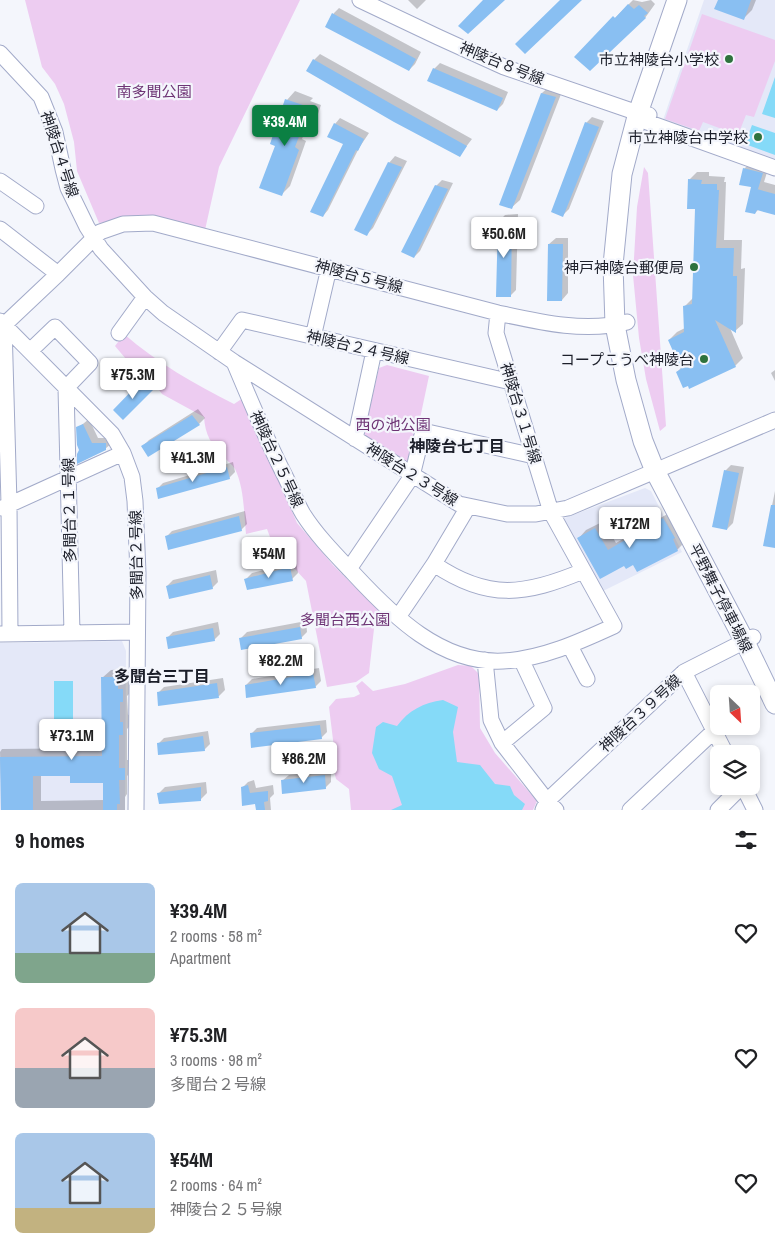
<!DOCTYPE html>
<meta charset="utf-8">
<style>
body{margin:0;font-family:"Archivo Narrow","Noto Sans JP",sans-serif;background:#f6f6f6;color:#202124;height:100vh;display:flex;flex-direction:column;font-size:19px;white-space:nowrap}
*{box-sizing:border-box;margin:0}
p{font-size:16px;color:#757577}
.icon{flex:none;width:28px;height:28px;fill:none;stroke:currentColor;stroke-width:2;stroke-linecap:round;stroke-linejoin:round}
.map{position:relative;height:810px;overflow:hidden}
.details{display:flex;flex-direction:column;background:#fff;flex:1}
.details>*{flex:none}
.needle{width:32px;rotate:155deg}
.controls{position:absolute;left:710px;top:685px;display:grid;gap:10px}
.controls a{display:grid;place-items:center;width:50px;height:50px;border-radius:8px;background:#fff;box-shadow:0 2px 8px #0003;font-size:25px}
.price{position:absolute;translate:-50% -42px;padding:0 11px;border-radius:5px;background:#fff;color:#222;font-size:16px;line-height:32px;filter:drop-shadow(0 1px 2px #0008)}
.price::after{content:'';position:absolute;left:50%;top:30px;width:15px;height:11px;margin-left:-8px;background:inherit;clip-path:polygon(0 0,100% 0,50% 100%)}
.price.on{background:#0b8043;color:#fff}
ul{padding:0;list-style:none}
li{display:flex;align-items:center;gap:15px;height:125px;padding:0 15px}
li span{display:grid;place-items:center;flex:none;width:140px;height:100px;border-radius:8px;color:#555}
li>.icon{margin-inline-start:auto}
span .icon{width:60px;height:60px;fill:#fffc;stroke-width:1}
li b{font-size:21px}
h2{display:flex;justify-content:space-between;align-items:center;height:60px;padding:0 15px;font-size:21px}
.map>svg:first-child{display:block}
</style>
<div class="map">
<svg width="775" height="810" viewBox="0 0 775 810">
<rect width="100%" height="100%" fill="#f4f6fc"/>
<path fill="#e4e8f8" d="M704,0H775V161L663,120Z
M645,488L651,491L682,552L603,591L564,522L565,518Z
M122,641L126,651L125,810H0V643Z"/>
<path fill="#edccf1" d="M25,0H300L219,167L205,230L139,215L120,220L99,223L77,171L74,142L64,104L55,84L42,67Z
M702,14L775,40V61L754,117L746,115L738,135L703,122L699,131L665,119Z
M644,167L648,173L666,426L660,431L646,379L639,338L633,275L637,207Z
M124,334C157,363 195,384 234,404L243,398L297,523L333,565L386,618L375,620L369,673L356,682L327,687L306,581L273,545L267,529L246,534C244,513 244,487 235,469C232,464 227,461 224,457C211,445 205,434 204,417L162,394L149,376L131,365L115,346Z
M387,365L429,376L411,461L403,464L368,441L364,433L379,368Z
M458,665L471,666L479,674L480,728L495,753L537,801L533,810H351L349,789L336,779L331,759L334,748L329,707L336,699L354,697L360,694L356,686L362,681L373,691L405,684Z"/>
<path fill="#85daf8" d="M775,77V118L762,114Z
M752,125L775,133V155L745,144Z
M54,681H73V719H54Z
M443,700L458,707L453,732L457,762L480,765L495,784L510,786L514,795L525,804L522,810H391L402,805L392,776L379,769L372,753L376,727L383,722L397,726C409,710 423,703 443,700Z"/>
<path fill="#0003" fill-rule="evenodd" d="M408,0H426L417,9Z
M633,0L642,2L651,0L655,4L645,18L576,57Z
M719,0H756L752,10L744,18Z
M339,8L421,52L415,64L409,70L327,26L334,13Z
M320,54L472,139L459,156L314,60Z
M440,63L508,92L503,104L497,110L434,69Z
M551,85L563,89L520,200L511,208L501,204L542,93Z
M295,91L313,98L310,101L321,105L318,114L309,121L302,139L306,141L290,186L282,194L276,146L271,143L287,100Z
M592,117L604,121L569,209L563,215L586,123Z
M340,118L369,133L359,148L328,210L323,216L345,144L335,124Z
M395,156L407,161L373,228L367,234L389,163Z
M751,162L769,166L764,182L775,185V214L759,209L755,213L752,186L744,169Z
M697,172H709V176L725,177L724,182H726L724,240H742L741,269L745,268L743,324L735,331L730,328L743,358L735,366L677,372L681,368L669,340L677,332L685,328V306L693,298L696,208L689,180Z
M442,180L453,183L420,251L414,257L436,186Z
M518,214L516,290L510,296L499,221L505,215Z
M556,238H568V293L562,300L549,244Z
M775,370V381L771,373Z
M149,375L158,383L123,419L115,410Z
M198,409L205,418L199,424L143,446L149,440Z
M89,419L98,438H112V443L105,449L80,450L78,428Z
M233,462L235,472L229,478L157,489L163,483Z
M731,465L744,467L733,523L727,529L725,471Z
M775,491V547L764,545Z
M245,511L247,524L241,530L166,537L172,531Z
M671,512L685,542L677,550L633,564L579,538L586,530L604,521L616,543Z
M296,562L298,573L292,579H246L252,573Z
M216,570L218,582L212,588L167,586L173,580Z
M306,621L307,632L301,638H241L247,632Z
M218,622L220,634L214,640L167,638L173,632Z
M319,668L321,681L315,687L246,685L252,679Z
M126,669V681H130V693L127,696L128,715L131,714V725L127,729V760H132V771L127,776V794L125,797V810H2L0,752L2,749L103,748L102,678L111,670ZM41,775H71L104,781V800L41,801Z
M223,678L225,690L219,696L159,705L158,693L164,687Z
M326,720L327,732L321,738L251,734L257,728Z
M208,731L210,744L204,750L158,744L164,738Z
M331,770V782L325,788L282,781L289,775Z
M254,780L256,788L273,785L274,794L270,798L271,810H257L256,803L242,788L248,782Z
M206,782L207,793L201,799L159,793L165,787Z"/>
<path fill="#89bff2" d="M483,0H505L468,34L458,26Z
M560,0H582L525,54L515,44Z
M718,0H751L744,20L714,9Z
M628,4L634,9L639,5L648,13L644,16L646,18L590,71L574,57L613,16L615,18Z
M332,13L416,59L409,71L325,27Z
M313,59L395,106L467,146L460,157L394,122L306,71Z
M433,68L503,98L497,111L427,81Z
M541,93L556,97L512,209L499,205Z
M285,99L306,106L303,110L314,114L310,123L305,121L295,147L299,150L282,196L259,188L275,146L270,144Z
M585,122L599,127L563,217L551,212Z
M334,123L364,139L358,151L356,150L323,217L310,212L343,144L327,137Z
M388,162L402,167L367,236L354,230Z
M743,168L763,173L758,189H757L775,194V215L757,210L755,214L745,212L751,187L739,185Z
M688,179L702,180L701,184H717V190H719L716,248H734L733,276H737L736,333L715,320L736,367L689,389L688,386L683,388L676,372L681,369L668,340L684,332L683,306L692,304L695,209H687Z
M435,185L448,189L414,258L401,252Z
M512,219L511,297H496L498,220Z
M548,244H563L562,301H547Z
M142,380L153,390L123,420L113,410Z
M192,415L200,425L148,457L141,446Z
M83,424L92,443H106V450L77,464V454L79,450L77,445L76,427Z
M227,467L230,479L158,499L156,488Z
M724,470L739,473L727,530L712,527Z
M771,505H775V548L763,546Z
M239,516L242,531L168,550L165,536Z
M663,518L675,538L673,539L678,551L637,572L633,565L626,569L624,566L600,579L577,538L595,528L608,550Z
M290,567L293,581L247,590L244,579Z
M210,575L213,589L169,599L166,586Z
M300,627L302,639L241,650L239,638Z
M213,628L215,641L168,649L166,637Z
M313,673L316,688L246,698L245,685Z
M101,677H118V689H123V702H120V722H123V735H119V768H125V780H119L120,804H117V810H103V783H70V776H33V810H1L0,757L102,756Z
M217,683L219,698L158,706L157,692Z
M320,725L322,739L251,748L250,733Z
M203,736L205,751L158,755L157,743Z
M325,775L326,789L282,794L281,780Z
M248,785L250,793L268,791V801L264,802L265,810H256L255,804L242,806L241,787Z
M201,787V801L159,804L157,793Z"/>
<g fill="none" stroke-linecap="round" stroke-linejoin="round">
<defs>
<path id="minor" d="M360,0L438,37L504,67L638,113L649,115
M0,53L41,97L55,132L63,169L68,188L87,227L101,249L145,297L163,313L234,362L459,504L507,514H536L568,508L775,420
M647,122L775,168
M0,181L36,206
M0,229L58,274L4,325L9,504L10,634
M58,274L100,232L123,224L153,223L498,313C539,322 585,333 627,322
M0,321L112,434L123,453L132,477L135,501L138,573L136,810
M119,333L145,297
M313,337L329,268
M30,351L55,327L90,363L66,388L72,633
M219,352L242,320L511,382
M234,362C250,400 266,439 285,476C291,488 296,502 303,514C317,536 336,555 354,574C393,616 441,664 503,661C542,659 579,642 614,626L551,512L496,333L498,313
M355,439L374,351
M2,508L123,453
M434,564C488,601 526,595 583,571
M349,569L412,476L423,431L534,456
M398,617L434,564L468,507
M1,634L137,632
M570,646L587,679
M485,660L491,720L502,743L547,801L556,810
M684,672L726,754
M502,743L544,708L521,659
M743,786L755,810
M543,810L547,801L684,672L753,637
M630,810L714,731
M718,810L742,786"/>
<path id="major" d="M677,0L638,113L622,174L613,265L615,325L626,380L643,441L655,471L745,642L775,704"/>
</defs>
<use href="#minor" stroke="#a2aac9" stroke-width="17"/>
<use href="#major" stroke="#a2aac9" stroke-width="21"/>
<use href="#minor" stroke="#fff" stroke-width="15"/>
<use href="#major" stroke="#fff" stroke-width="19"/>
</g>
<g fill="#2e723d" stroke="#f4f6fc" stroke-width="2">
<circle cx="729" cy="59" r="5"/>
<circle cx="758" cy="137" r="5"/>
<circle cx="694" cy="267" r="5"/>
<circle cx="704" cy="359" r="5"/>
</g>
<g text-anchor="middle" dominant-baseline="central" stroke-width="4.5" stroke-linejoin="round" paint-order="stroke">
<g font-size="15" fill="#1c1f2a" stroke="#f4f6fc" text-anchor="end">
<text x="719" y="59">市立神陵台小学校</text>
<text x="748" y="137">市立神陵台中学校</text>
<text x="684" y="267">神戸神陵台郵便局</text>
<text x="694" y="359">コープこうべ神陵台</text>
</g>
<g font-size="15" fill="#1c1f2a" stroke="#f4f6fc">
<text transform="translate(502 63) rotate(22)">神陵台８号線</text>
<text transform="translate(60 154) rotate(72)">神陵台４号線</text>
<text transform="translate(359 276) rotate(15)">神陵台５号線</text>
<text transform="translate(358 347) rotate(13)">神陵台２４号線</text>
<text transform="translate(521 413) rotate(73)">神陵台３１号線</text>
<text transform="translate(277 459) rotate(65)">神陵台２５号線</text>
<text transform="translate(412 474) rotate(32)">神陵台２３号線</text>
<text transform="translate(69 510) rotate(-91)">多聞台２１号線</text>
<text transform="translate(136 555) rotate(-91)">多聞台２号線</text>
<text transform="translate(721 598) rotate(63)">平野舞子停車場線</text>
<text transform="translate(640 713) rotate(-43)">神陵台３９号線</text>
</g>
<g font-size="15" fill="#6e3475" stroke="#f4f6fc">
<text x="154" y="91">南多聞公園</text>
<text x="393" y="424">西の池公園</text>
<text x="345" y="619">多聞台西公園</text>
</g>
<g font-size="16" font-weight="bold" fill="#1c1f2a" stroke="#f4f6fc">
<text x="457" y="446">神陵台七丁目</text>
<text x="162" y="676">多聞台三丁目</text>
</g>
</g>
</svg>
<div class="controls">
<a><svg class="needle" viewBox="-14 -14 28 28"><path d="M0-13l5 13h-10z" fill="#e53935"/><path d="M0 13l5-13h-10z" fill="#757577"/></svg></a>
<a><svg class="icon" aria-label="layers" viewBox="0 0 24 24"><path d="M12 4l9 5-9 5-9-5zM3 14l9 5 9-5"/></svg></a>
</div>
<b class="price on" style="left:285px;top:147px">¥39.4M</b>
<b class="price" style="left:504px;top:259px">¥50.6M</b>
<b class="price" style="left:133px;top:400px">¥75.3M</b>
<b class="price" style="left:193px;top:483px">¥41.3M</b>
<b class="price" style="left:630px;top:549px">¥172M</b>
<b class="price" style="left:269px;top:579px">¥54M</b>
<b class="price" style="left:281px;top:686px">¥82.2M</b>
<b class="price" style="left:72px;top:761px">¥73.1M</b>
<b class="price" style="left:304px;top:784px">¥86.2M</b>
</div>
<section class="details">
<h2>9 homes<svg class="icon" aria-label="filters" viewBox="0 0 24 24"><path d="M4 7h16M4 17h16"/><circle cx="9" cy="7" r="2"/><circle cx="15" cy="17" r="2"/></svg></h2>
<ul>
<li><span style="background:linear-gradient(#a9c7e8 70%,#7fa58c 0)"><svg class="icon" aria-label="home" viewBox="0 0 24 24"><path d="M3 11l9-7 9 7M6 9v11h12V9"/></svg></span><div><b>¥39.4M</b><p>2 rooms · 58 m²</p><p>Apartment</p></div><svg class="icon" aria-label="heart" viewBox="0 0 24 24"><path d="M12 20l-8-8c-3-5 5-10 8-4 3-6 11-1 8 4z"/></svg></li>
<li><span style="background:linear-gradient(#f6c9c9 60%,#9aa5b1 0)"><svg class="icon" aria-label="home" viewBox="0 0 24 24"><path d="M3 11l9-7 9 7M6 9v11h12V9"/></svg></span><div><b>¥75.3M</b><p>3 rooms · 98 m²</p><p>多聞台２号線</p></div><svg class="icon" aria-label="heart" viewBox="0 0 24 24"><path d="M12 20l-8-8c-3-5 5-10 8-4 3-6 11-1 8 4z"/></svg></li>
<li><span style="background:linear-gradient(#a9c7e8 75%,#c2b280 0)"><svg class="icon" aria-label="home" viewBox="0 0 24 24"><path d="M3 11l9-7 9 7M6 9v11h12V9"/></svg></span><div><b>¥54M</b><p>2 rooms · 64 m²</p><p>神陵台２５号線</p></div><svg class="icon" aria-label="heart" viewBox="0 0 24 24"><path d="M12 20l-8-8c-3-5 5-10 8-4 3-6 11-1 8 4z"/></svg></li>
</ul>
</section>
